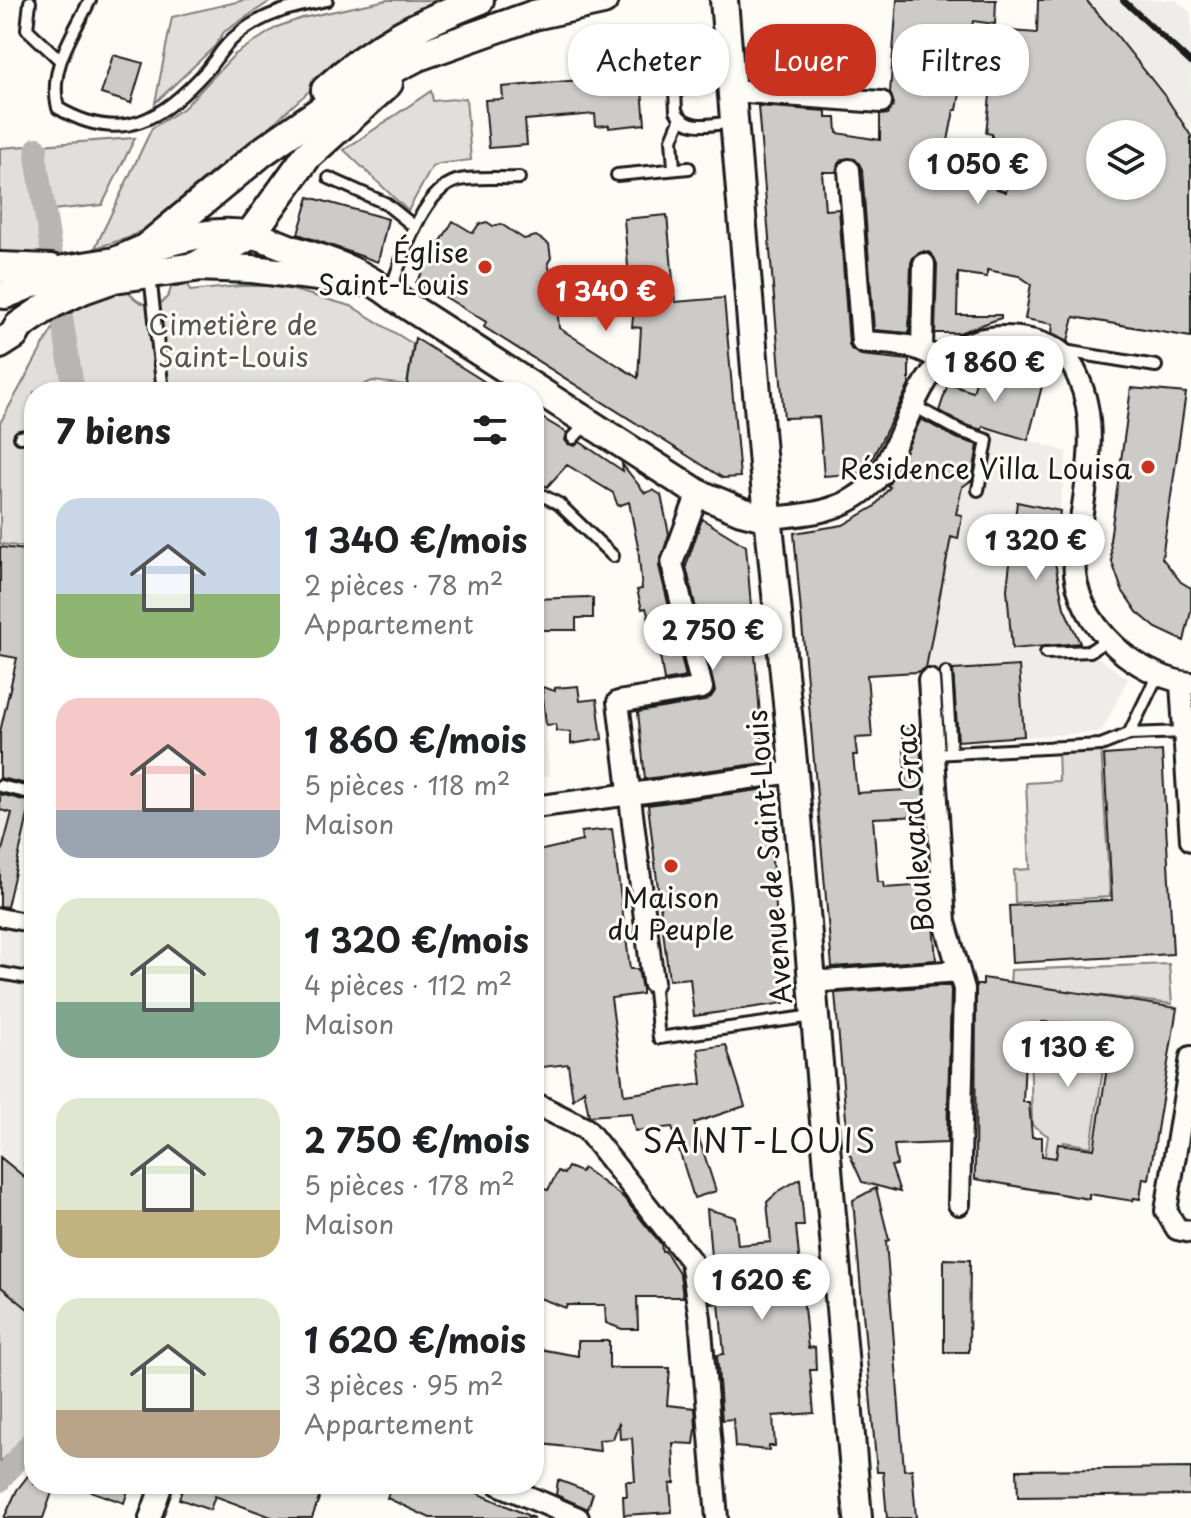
<!DOCTYPE html>
<html lang="fr">
<meta charset="utf-8">
<style>
body{margin:0;font-family:"Playpen Sans",sans-serif;background:#f6f6f6;color:#202124;height:100vh;display:flex;flex-direction:column;font-size:30px;white-space:nowrap}
*{box-sizing:border-box;margin:0}
p{font-size:26px;color:#757577}
.icon{flex:none;width:44px;height:44px;fill:none;stroke:currentColor;stroke-width:2;stroke-linecap:round;stroke-linejoin:round}
.map{position:relative;flex:1;overflow:hidden}
.drawer{position:absolute;left:24px;top:382px;width:520px;height:1112px;display:flex;flex-direction:column;background:#fff;border-radius:32px;box-shadow:0 2px 6px #0004}
.drawer>*{flex:none}
.guide{position:absolute;left:568px;top:24px;width:502px;height:72px;display:flex;gap:16px}
.controls{position:absolute;left:1086px;top:120px;display:grid;gap:16px}
.controls a{display:grid;place-items:center;width:80px;height:80px;border-radius:50%;background:#fff;box-shadow:0 2px 6px #0004;font-size:40px}
.price{position:absolute;translate:-50% -68px;padding:0 18px;border-radius:28px;background:#fff;color:#222;font-size:26px;line-height:52px;filter:drop-shadow(0 2px 4px #0008)}
.price::after{content:'';position:absolute;left:50%;top:48px;width:24px;height:18px;margin-left:-12px;background:inherit;clip-path:polygon(0 0,100% 0,50% 100%)}
.price.on{background:#c8321e;color:#fff}
ul{padding:0;list-style:none}
li{display:flex;align-items:center;gap:24px;height:200px;padding:0 32px}
li span{display:grid;place-items:center;flex:none;width:224px;height:160px;border-radius:24px;color:#555}
li>.icon{margin-inline-start:auto}
span .icon{width:96px;height:96px;fill:#fffc;stroke-width:1}
li b{font-size:34px}
h2{display:flex;justify-content:space-between;align-items:center;height:96px;padding:0 32px;font-size:34px}
.chip{padding:0 28px;border-radius:32px;background:#fff;box-shadow:0 2px 6px #0004;font-size:28px;line-height:72px}
.chip.on{background:#c8321e;color:#fff}
.map>svg:first-child{display:block}
</style>
<div class="map">
<svg width="1191" height="1518" viewBox="0 0 1191 1518">
<rect width="100%" height="100%" fill="#fdfcf7"/>
<filter id="ink" filterUnits="userSpaceOnUse"><feTurbulence type="fractalNoise" baseFrequency=".0125" numOctaves="2"/><feDisplacementMap in="SourceGraphic" scale="16" xChannelSelector="R" yChannelSelector="G"/><feConvolveMatrix kernelMatrix="1 2 1 2 8 2 1 2 1" color-interpolation-filters="sRGB"/></filter>
<g filter="url(#ink)">
<path fill="#eeede9" fill-rule="evenodd" d="M1037,0H1176L1191,13V306L1124,266L1038,59ZM1100,134H1152V186H1100Z
M939,411L1067,452L1054,558L1059,590L1081,645L1128,679L1101,732L945,742L941,670L884,674L932,426Z
M534,616L550,776L534,777Z
M0,766L34,774V803H31L7,910L0,908Z
M0,925L34,932V1185L0,1157Z"/>
<path fill="#e0dfdb" stroke="#7e7e7c" stroke-width="2" d="M245,0H272L224,32L215,46L155,103L172,17Z
M387,0H450L364,42L221,170L217,168L144,229L128,238L95,248L152,128L184,108L234,55L277,27L302,18Z
M431,91L433,101L466,98L471,160L439,164L432,167L408,211L344,150Z
M135,138L102,205L42,211L48,255H0V148Z
M189,285L190,291L239,286H268L293,290L351,306L413,344L407,385L372,381L347,392H34V548L0,544V423L58,319C77,295 100,293 129,291C138,310 168,310 171,287Z
M1101,745L1110,897L1015,903L1014,870L1030,869L1026,783L1059,781L1058,747Z
M1169,964L1172,1004L1080,993L1073,1033L1077,1046L1106,1050L1091,1147L1064,1142L1055,1193L1039,1192L1048,1136L1032,1125L1030,1038L1038,1026L1056,1024L1055,990L1010,984L1011,970Z
M0,1157L34,1185V1429L0,1463Z"/>
<g fill="none" stroke-linecap="round" stroke-linejoin="round">
<path stroke="#b7b6b2" stroke-width="22" d="M37,148L36,157L74,392
M0,1481L34,1438"/>
</g>
<path fill="#cccbc8" stroke="#1c1c1c" stroke-width="2" fill-rule="evenodd" d="M897,0H996L995,24L973,21L957,110H954L947,146L950,147L946,172L1006,192L1025,141L992,139V134L986,133L997,30L1037,33L1038,0H1086L1114,32L1167,99L1191,136V337L1074,317L1068,341L1052,333L1053,324L1025,319L1031,284L1019,276L987,270V277L958,273L957,315H1001V318L959,333H935L937,264L931,253L924,251L913,257L911,263L909,333L874,330L862,169L855,159H842L838,164L836,172H822L825,210L839,209L849,344L851,349L861,355L909,360V385L865,473L824,476L819,417L784,418L758,106L826,111V118H836L837,133L880,140V115L888,114L894,104L890,93ZM1100,134H1152V186H1100Z
M829,30L857,32L854,62L811,61L812,84L755,80L752,38L828,42Z
M113,55L143,63L131,103L101,94Z
M639,56L645,124L609,128V125L596,126L595,114L525,120L527,145L489,148L485,100L503,99L502,87L591,79L589,60Z
M309,197L388,219L378,262L298,234Z
M667,215L675,302L724,298L740,477L723,478L484,327L486,322L437,292L435,295L416,283L453,221L473,233L479,224L487,222L493,226L501,224L524,239L536,236L549,244L551,258L548,263L556,295L559,328L638,378L641,328L632,327L636,289L630,290L624,219Z
M415,338L501,392H406Z
M981,366L1042,386L1028,440L983,426L982,430L963,424L939,411L948,384L973,392Z
M1131,388L1186,393L1162,558L1181,582L1191,588V611L1184,641L1156,628L1137,612L1122,590L1112,562L1110,540Z
M534,413L567,433L565,440L568,444L575,446L580,442L623,471L622,464L645,493L653,490L661,495L669,534L659,566L686,677L664,681L661,661L646,608L642,609L637,590L642,589L638,547L629,502L618,506L613,493L567,465L547,487L534,478Z
M921,419L956,438L978,445L972,480L962,487L956,514L962,515L958,539L951,537L926,668L917,672L867,675L872,737L855,738L857,755H853L857,793L906,790L903,728L919,727L925,816L873,818L878,882H883L884,888L930,885L936,960L832,967L794,533L843,525L874,507L890,487L888,486Z
M1017,502L1060,511L1054,558L1064,608L1080,643L1012,649L1007,589Z
M702,519L746,546L764,763L645,779L638,712L704,701L711,697L715,691L686,566Z
M0,547L34,551V770H31V785L0,778V732L17,658L0,655Z
M588,597L593,598V618H576V630H536L534,599Z
M1019,666L1024,736L958,741L953,670Z
M578,686L580,701L597,699L602,739L571,744V732L556,731V724L546,725L542,687L555,691V688Z
M1162,751L1173,954L1012,963L1009,906L1112,900L1104,755Z
M766,789L784,1003L694,1016L690,978L669,980L648,805Z
M0,794L31,802L7,907L0,906V858L12,813L0,810Z
M612,829L630,969H638L642,989V994L611,998L624,1095L702,1084L698,1049L726,1045L745,1106L694,1123L716,1191L694,1198L672,1127L635,1131L631,1113L589,1116L584,1090L573,1100L568,1064L534,1068V863H540L538,851L582,841L581,832Z
M983,978L1177,1008L1149,1179L1143,1178L1140,1199L1134,1198L1133,1201L1089,1194V1199L975,1179L976,985H983ZM1042,1022L1078,1023L1076,1034L1082,1035L1081,1038L1085,1039L1084,1044L1110,1049L1094,1149L1058,1144L1056,1158L1042,1156V1137H1032L1029,1102H1023L1025,1057H1033V1025L1042,1026Z
M938,986H950L951,991L947,1143L894,1145L897,1165L891,1166L900,1192L862,1182L849,1153L835,993Z
M0,1157L34,1185V1314L0,1286Z
M568,1167L581,1172L583,1168L624,1198L661,1244L662,1251H665L680,1274L683,1297H637L638,1329H622L606,1323L605,1305H567L566,1308L534,1296V1265L539,1253L534,1251V1200L544,1189L548,1190L558,1171L564,1174Z
M800,1179L804,1226H796L808,1348L815,1347L816,1370H810L814,1413L773,1416L775,1446H769V1450L735,1447L733,1419L722,1420L717,1355L724,1354L719,1303L712,1304L707,1280H713L707,1209L735,1217L738,1245L771,1242L767,1202L779,1191Z
M876,1188L889,1240L886,1241L904,1470L912,1469L916,1518H887L883,1472H877L853,1200Z
M944,1259L970,1260L969,1352H944Z
M578,1341H609V1368H670L667,1405L695,1408L696,1429L694,1444L673,1443L675,1483L670,1484L672,1512L624,1515L623,1496H627L626,1481H635L632,1438L620,1439L619,1422L613,1439L599,1440L600,1451L534,1443V1348L578,1356Z
M34,1468V1484H55L43,1518H4L17,1490Z
M1191,1468V1495L1018,1497L1017,1470Z
M558,1480L593,1493L588,1509L556,1495Z
M77,1484H130L124,1503L76,1486Z
M184,1484H324L312,1518H274L215,1496L210,1510L179,1499Z
M392,1484H457L534,1518H430L387,1498Z"/>
<g fill="none" stroke-linecap="round" stroke-linejoin="round">
<defs>
<path id="service" d="M90,0C73,35 48,68 58,108C122,146 163,119 208,69C217,58 225,44 236,36C263,13 293,7 327,0
M30,2L27,29L60,60
M673,51L676,111C687,132 713,124 733,122
M674,168L672,139L680,120
M617,175L689,168
M329,178L385,203L415,227
M150,275L163,392
M390,291C402,260 421,192 456,181C472,176 501,179 519,178
M1064,351L1156,366
M914,406L960,431L987,440L978,490
M20,437L34,435
M573,438L587,423
M534,491L559,504L613,556
M1046,653L1090,651L1107,640
M946,673L951,753
M1129,734L1158,674
M934,754L1101,745L1129,734L1185,732
M0,786L34,794
M0,973L34,979
M653,982L659,1038L813,1016"/>
<path id="pedestrian" d="M0,917L34,924"/>
<path id="minor" d="M731,91L881,102
M849,170L862,342C896,344 912,342 942,361
M922,348L924,264
M768,518C807,515 846,512 874,482C884,471 891,453 898,439C910,414 922,380 943,360C973,331 1020,332 1056,349C1066,355 1074,367 1078,377C1099,424 1087,477 1080,526C1078,541 1073,559 1075,574C1079,607 1101,635 1125,655C1142,668 1170,682 1191,683
M929,680L945,922L964,989L959,1204
M1181,683L1191,840
M534,807L794,772
M653,982L618,702L702,688L672,563L698,493
M811,982L959,971
M1191,1057L1166,1211L1177,1229L1191,1232
M534,1103L586,1129L691,1261L700,1318L717,1518
M498,1484L578,1518
M150,1518L162,1484"/>
<path id="tertiary" d="M724,0L763,465L794,772L858,1518
M146,249C179,239 216,228 250,235C264,237 278,244 292,249C335,263 360,270 397,299L698,493L741,511L768,518
M195,267L252,269L359,282"/>
<path id="secondary" d="M326,90C373,46 420,23 479,0
M0,267L51,269
M5,294L64,270L115,262L145,249L262,152L348,92L418,56L534,15L603,0
M0,344L14,335L19,326L53,303L83,289L114,278L195,267L250,235L307,156L388,83"/>
</defs>
<use href="#service" stroke="#1c1c1c" stroke-width="16"/>
<use href="#pedestrian" stroke="#1c1c1c" stroke-width="22"/>
<use href="#minor" stroke="#1c1c1c" stroke-width="26"/>
<use href="#tertiary" stroke="#1c1c1c" stroke-width="32"/>
<use href="#secondary" stroke="#1c1c1c" stroke-width="34"/>
<use href="#service" stroke="#fdfcf7" stroke-width="10"/>
<use href="#pedestrian" stroke="#fdfcf7" stroke-width="16"/>
<use href="#minor" stroke="#fdfcf7" stroke-width="20"/>
<use href="#tertiary" stroke="#fdfcf7" stroke-width="26"/>
<use href="#secondary" stroke="#fdfcf7" stroke-width="28"/>
<path stroke="#1c1c1c" stroke-width="6" d="M1123,0L1191,63"/>
</g>
</g>
<g fill="#c8321e" stroke="#fdfcf7" stroke-width="3">
<circle cx="485" cy="267" r="8"/>
<circle cx="1148" cy="467" r="8"/>
<circle cx="671" cy="866" r="8"/>
</g>
<g text-anchor="middle" dominant-baseline="central" stroke-width="6" stroke-linejoin="round" paint-order="stroke">
<g font-size="28" fill="#1c1c1c" stroke="#fdfcf7" text-anchor="end">
<text x="469" y="251">Église<tspan x="469" dy="32">Saint-Louis</tspan></text>
<text x="1132" y="467">Résidence Villa Louisa</text>
<text x="671" y="896" text-anchor="middle">Maison<tspan x="671" dy="32">du Peuple</tspan></text>
</g>
<g font-size="28" fill="#575655" stroke="#fdfcf7">
<text x="233" y="323">Cimetière de<tspan x="233" dy="32">Saint-Louis</tspan></text>
</g>
<g font-size="28" fill="#1c1c1c" stroke="#fdfcf7">
<text transform="translate(913 828) rotate(-95)">Boulevard Grac</text>
<text transform="translate(768 857) rotate(-95)">Avenue de Saint-Louis</text>
</g>
<g font-size="32" letter-spacing="2" fill="#1c1c1c" stroke="#fdfcf7">
<text x="760" y="1140">SAINT-LOUIS</text>
</g>
</g>
</svg>
<div class="controls">
<a><svg class="icon" aria-label="layers" viewBox="0 0 24 24"><path d="M12 4l9 5-9 5-9-5zM3 14l9 5 9-5"/></svg></a>
</div>
<b class="price" style="left:978px;top:206px">1 050 €</b>
<b class="price on" style="left:606px;top:333px">1 340 €</b>
<b class="price" style="left:995px;top:404px">1 860 €</b>
<b class="price" style="left:1036px;top:582px">1 320 €</b>
<b class="price" style="left:713px;top:672px">2 750 €</b>
<b class="price" style="left:1068px;top:1089px">1 130 €</b>
<b class="price" style="left:762px;top:1322px">1 620 €</b>
<div class="guide">
<a class="chip">Acheter</a>
<a class="chip on">Louer</a>
<a class="chip">Filtres</a>
</div>
<section class="drawer">
<h2>7 biens<svg class="icon" aria-label="filters" viewBox="0 0 24 24"><path d="M4 7h16M4 17h16"/><circle cx="9" cy="7" r="2"/><circle cx="15" cy="17" r="2"/></svg></h2>
<ul>
<li><span style="background:linear-gradient(#c9d6e8 60%,#8fb573 0)"><svg class="icon" aria-label="home" viewBox="0 0 24 24"><path d="M3 11l9-7 9 7M6 9v11h12V9"/></svg></span><div><b>1 340 €/mois</b><p>2 pièces · 78 m²</p><p>Appartement</p></div></li>
<li><span style="background:linear-gradient(#f6c9c9 70%,#9aa5b1 0)"><svg class="icon" aria-label="home" viewBox="0 0 24 24"><path d="M3 11l9-7 9 7M6 9v11h12V9"/></svg></span><div><b>1 860 €/mois</b><p>5 pièces · 118 m²</p><p>Maison</p></div></li>
<li><span style="background:linear-gradient(#dfe7d0 65%,#7fa58c 0)"><svg class="icon" aria-label="home" viewBox="0 0 24 24"><path d="M3 11l9-7 9 7M6 9v11h12V9"/></svg></span><div><b>1 320 €/mois</b><p>4 pièces · 112 m²</p><p>Maison</p></div></li>
<li><span style="background:linear-gradient(#dfe7d0 70%,#c2b280 0)"><svg class="icon" aria-label="home" viewBox="0 0 24 24"><path d="M3 11l9-7 9 7M6 9v11h12V9"/></svg></span><div><b>2 750 €/mois</b><p>5 pièces · 178 m²</p><p>Maison</p></div></li>
<li><span style="background:linear-gradient(#dfe7d0 70%,#b9a48a 0)"><svg class="icon" aria-label="home" viewBox="0 0 24 24"><path d="M3 11l9-7 9 7M6 9v11h12V9"/></svg></span><div><b>1 620 €/mois</b><p>3 pièces · 95 m²</p><p>Appartement</p></div></li>
</ul>
</section>
</div>
